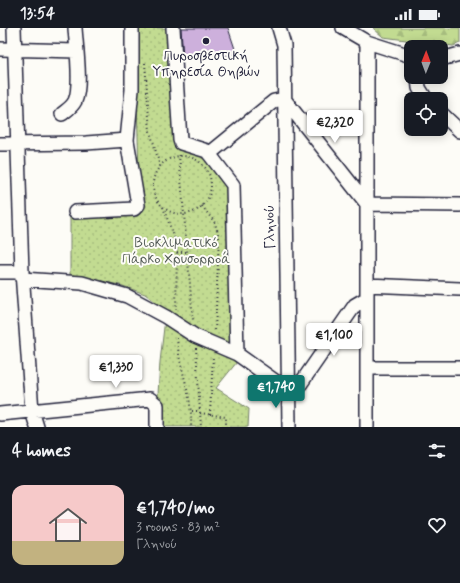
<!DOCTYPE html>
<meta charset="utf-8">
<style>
body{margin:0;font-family:Mynerve,sans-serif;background:#242831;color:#f1f3f6;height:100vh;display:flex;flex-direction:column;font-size:15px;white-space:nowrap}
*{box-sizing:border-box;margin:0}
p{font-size:13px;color:#9ea1a6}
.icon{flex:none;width:22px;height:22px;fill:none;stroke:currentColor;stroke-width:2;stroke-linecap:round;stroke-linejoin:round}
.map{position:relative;height:399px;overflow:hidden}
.panel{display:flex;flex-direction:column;background:#171b24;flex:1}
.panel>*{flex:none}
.needle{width:26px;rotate:1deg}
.fabs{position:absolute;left:404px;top:12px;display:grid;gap:8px}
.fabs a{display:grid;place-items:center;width:44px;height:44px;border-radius:8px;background:#171b24;box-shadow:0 2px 10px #0003;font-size:20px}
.price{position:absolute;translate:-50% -34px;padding:0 9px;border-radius:4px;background:#fff;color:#222;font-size:13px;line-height:26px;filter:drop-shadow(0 1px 2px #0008)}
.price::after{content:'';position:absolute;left:50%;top:24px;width:12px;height:9px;margin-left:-6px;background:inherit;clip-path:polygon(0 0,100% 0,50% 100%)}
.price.on{background:#0f766e;color:#fff}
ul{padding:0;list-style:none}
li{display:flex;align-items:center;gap:12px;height:100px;padding:0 12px}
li+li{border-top:1px solid #363941}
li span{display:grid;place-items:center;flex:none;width:112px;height:80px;border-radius:12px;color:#555}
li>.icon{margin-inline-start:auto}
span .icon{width:48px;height:48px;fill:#fffc;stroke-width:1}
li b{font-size:17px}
h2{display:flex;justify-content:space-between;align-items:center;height:48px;padding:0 12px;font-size:17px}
.status{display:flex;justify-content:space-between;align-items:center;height:28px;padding:0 20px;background:#171b24;direction:ltr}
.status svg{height:11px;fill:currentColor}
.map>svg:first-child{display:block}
</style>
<div class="status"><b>13:54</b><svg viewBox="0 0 49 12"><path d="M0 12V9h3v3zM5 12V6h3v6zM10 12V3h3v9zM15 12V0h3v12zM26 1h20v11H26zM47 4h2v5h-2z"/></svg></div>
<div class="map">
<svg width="460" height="399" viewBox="0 0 460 399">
<defs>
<pattern id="grass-dots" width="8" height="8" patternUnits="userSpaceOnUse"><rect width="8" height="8" fill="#c2db91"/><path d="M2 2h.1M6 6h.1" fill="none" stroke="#a6bc7e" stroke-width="1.8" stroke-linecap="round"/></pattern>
<pattern id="forest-firs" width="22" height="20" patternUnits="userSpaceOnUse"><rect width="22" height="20" fill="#c2db91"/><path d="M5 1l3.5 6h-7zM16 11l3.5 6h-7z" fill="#a6bc7e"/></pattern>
</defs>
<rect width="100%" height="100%" fill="#fdfcf7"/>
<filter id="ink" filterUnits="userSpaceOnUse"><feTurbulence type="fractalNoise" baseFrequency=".025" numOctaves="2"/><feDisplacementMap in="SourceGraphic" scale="8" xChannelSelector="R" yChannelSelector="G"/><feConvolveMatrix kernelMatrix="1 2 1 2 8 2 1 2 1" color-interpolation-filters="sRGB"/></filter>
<g filter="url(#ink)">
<path fill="url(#grass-dots)" stroke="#727e66" d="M135,0H176L188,116L204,126L229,157L237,334L216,360L249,381L248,399H156L160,334L166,282L145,266L120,257L70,247V184L140,182Z"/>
<path fill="url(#forest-firs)" stroke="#727e66" d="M373,0H460V15L453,18L383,9Z"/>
<path fill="#cdb0dc" stroke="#22223b" d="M181,0H228L237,27L183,30Z"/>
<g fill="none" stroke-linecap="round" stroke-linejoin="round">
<defs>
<path id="minor" d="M14,0L22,244L32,383L37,399
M173,0L180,112L181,115L207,123L233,157L237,326
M279,0L284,17L289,399
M343,0L367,14L411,28
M0,21L76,23
M441,31L460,26
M418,49L419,60L426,71
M441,85L460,103
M62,86C67,82 72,79 75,73C82,58 76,17 75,0
M0,116L86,115L127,112
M209,126L274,73L284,71L367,176L460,177
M75,184L134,181L138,177L127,112L132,62V0
M0,244H22
M22,251L82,255L127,268L166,289L195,308L237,326L289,363
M367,257L460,261
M367,340H460
M289,363L297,361L355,277L367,270
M0,386L150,371L157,377V399
M367,399V14"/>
</defs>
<use href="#minor" stroke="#22223b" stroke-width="16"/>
<path stroke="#22223b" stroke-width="2" stroke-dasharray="1 3" stroke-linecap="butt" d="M145,35L150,103L160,138
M179,127L193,292
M153 157a29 29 0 1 1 58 0a29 29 0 1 1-58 0Z
M202,178L215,195L219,209L215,304
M163,179L177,217L176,281
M177,224H188
M177,310C179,342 193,367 191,399
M196,320L201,399
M192,383H200
M200,385L226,389V399
M210,387L213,328"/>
<use href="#minor" stroke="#fdfcf7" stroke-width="13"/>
</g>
</g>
<circle fill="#22223b" stroke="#fdfcf7" stroke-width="1.5" cx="206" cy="13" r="4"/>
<g text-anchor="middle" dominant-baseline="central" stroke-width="4" stroke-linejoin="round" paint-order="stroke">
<g font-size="14" fill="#22223b" stroke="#fdfcf7">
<text x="206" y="28">Πυροσβεστική<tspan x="206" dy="16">Υπηρεσία Θηβών</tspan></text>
</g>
<g font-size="14" fill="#22223b" stroke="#fdfcf7">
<text transform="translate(270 199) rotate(-91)">Γληνού</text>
</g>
<g font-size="14" fill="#525a55" stroke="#fdfcf7">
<text x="176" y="215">Βιοκλιματικό<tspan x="176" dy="16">Πάρκο Χρυσορροά</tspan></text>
</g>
</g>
</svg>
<div class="fabs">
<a><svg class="needle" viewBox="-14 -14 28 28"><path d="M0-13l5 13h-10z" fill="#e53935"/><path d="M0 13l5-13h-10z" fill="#9ea1a6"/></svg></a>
<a><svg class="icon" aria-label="locate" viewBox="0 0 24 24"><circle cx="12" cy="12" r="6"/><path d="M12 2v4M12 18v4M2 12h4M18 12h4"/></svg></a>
</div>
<b class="price" style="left:335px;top:116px">€2,320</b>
<b class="price" style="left:334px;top:329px">€1,100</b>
<b class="price" style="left:116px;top:361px">€1,330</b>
<b class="price on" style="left:276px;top:381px">€1,740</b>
</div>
<section class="panel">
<h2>4 homes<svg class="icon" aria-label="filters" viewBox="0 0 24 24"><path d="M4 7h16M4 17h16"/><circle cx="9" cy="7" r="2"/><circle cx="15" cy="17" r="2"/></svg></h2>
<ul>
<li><span style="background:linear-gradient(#f6c9c9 70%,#c2b280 0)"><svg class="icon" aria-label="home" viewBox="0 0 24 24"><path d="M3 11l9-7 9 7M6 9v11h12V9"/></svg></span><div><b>€1,740/mo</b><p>3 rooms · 83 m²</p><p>Γληνού</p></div><svg class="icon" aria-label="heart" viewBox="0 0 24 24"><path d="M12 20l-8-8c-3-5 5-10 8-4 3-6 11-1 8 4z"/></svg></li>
</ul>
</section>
